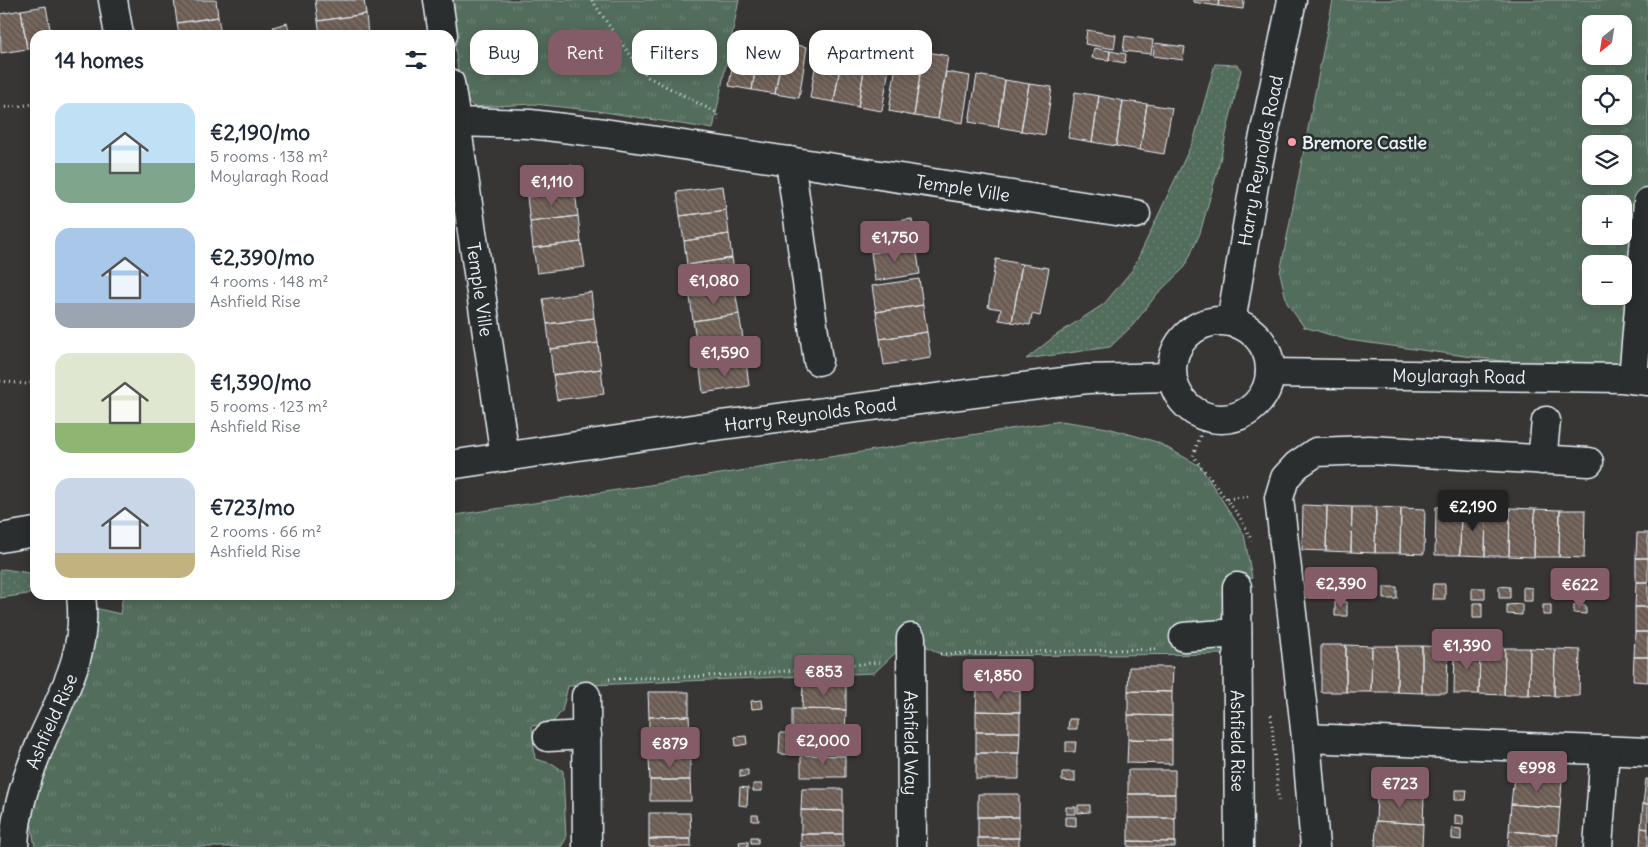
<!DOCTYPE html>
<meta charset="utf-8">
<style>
body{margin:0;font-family:Delius,sans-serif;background:#f2f2f3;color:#1f2937;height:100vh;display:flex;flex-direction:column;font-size:19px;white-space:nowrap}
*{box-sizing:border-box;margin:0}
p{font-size:16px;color:#747a83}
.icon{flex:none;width:28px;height:28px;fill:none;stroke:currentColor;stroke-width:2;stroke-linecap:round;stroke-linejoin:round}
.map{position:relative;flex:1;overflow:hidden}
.sheet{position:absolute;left:30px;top:30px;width:425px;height:570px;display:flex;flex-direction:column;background:#fff;border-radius:15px;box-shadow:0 2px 12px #0003}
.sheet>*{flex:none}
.top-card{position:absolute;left:470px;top:30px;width:475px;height:45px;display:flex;gap:10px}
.needle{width:32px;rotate:210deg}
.controls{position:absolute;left:1582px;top:15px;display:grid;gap:10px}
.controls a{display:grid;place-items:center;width:50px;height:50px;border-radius:10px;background:#fff;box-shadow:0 2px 12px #0003;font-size:25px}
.price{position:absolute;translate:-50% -42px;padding:0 11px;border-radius:5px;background:#845c67;color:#fff;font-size:16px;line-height:32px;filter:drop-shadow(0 1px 2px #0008)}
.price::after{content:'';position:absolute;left:50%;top:30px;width:15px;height:11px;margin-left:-8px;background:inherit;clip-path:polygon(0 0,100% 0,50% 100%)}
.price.active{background:#222;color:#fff}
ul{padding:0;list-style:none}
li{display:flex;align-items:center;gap:15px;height:125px;padding:0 25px}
li span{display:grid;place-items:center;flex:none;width:140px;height:100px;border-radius:15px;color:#555}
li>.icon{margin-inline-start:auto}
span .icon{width:60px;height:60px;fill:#fffc;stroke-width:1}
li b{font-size:21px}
h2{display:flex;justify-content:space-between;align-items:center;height:60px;padding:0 25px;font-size:21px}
.chip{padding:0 18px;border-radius:15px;background:#fff;box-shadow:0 2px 12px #0003;font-size:18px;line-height:45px}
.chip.active{background:#845c67;color:#fff}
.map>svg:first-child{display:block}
</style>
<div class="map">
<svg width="1648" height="847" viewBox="0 0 1648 847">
<defs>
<pattern id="grass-dots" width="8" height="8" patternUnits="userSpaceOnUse" patternTransform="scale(1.25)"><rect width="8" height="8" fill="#526d5c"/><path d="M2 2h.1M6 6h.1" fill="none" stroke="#6b8274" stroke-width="1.8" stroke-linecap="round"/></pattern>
<pattern id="park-tufts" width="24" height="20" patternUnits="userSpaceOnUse" patternTransform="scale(1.25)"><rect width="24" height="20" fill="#526d5c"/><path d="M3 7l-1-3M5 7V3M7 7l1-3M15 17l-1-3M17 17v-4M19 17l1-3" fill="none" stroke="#6b8274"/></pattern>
<pattern id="building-back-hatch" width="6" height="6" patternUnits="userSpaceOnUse" patternTransform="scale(1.25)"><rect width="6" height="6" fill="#6b5c53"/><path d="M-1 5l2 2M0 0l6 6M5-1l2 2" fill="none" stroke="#80746c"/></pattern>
</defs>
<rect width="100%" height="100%" fill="#373635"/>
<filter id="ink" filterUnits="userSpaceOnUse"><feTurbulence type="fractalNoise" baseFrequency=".02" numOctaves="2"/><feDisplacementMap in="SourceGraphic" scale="10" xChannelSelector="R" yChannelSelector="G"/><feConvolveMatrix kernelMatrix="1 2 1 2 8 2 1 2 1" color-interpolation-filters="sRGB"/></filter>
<g filter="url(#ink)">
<path fill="url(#grass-dots)" stroke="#9dafaa" d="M1215,64L1237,65L1241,70L1218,169L1200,233L1185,267L1157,294L1133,325L1110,347L1026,359L1055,336L1104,304L1133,269L1194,139Z
M4,569L29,573L35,580V593L0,598V570Z"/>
<path fill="url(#park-tufts)" stroke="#9dafaa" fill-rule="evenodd" d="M449,0H739L713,129L598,111L534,104L474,107L461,95Z
M1333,0H1648V381L1348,340L1304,327L1287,303L1280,273ZM1591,24H1624V56H1591ZM1591,84H1624V116H1591ZM1591,144H1624V176H1591ZM1591,204H1624V236H1591ZM1591,264H1624V296H1591Z
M1061,421L1108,428L1157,442L1200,466L1244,534L1252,578L1237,587L1238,654L944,656L911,638L874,673L568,686L562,711L553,722L532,726L535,759L553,764L563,771L566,839L561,847H35L25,785L82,605L120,614L123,595H450V516Z"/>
<path fill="url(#building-back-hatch)" stroke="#e8f1f8" d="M174,0H216L218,17L177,23Z
M315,0H364L366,14L318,21Z
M1193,0H1219L1218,6L1193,2Z
M1219,0H1244L1243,9L1218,6Z
M46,6L51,35H35V48L27,49L21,10Z
M21,10L27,49L1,53L0,14Z
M366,14L368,35H320L318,21Z
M218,17L221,35H179L177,23Z
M287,23L291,35H276L273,27Z
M1087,30L1116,35L1114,49L1085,44Z
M737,36L760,40L752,90L729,86Z
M1125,36L1153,40L1151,54L1123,51Z
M760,40L784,43L775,94L752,90Z
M784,43L807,47L799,98L775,94Z
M1155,43L1185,47L1183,60L1153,56Z
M1094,48L1110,51L1109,60L1092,58Z
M818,50L842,54L834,102L810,98Z
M1110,51L1126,54L1125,63L1109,60Z
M928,52L948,56L938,119L914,116L921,68L925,69Z
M842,54L866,58L858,107L834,102Z
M866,58L890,62L882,111L858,107Z
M896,65L921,68L914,116L889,111Z
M946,72L970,76L963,123L938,119Z
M977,75L1005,80L998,127L969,122Z
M1005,80L1029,84L1021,131L998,127Z
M1029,84L1052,87L1045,135L1021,131Z
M1075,92L1099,96L1092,142L1068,138Z
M1099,96L1123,101L1116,146L1092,142Z
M1123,101L1147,104L1140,150L1116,146Z
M1147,104L1172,108L1164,154L1140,150Z
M572,165L575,191L527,197L523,172Z
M723,186L726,210L680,216L677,192Z
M575,191L578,216L530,222L527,197Z
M726,210L729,234L684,241L680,216Z
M578,216L581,242L533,248L530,222Z
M912,219L916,246L871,253L867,225Z
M729,234L732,258L687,265L684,241Z
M581,242L585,267L537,273L533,248Z
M916,246L920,274L875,281L871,253Z
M732,258L736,282L690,288L687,265Z
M996,259L1022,264L1012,322L999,320L1001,309L988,307Z
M1022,264L1049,268L1040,316L1032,314L1030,325L1012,322Z
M919,279L923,305L876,312L872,286Z
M735,290L739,314L693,321L690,297Z
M591,292L594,318L547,324L543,299Z
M923,305L927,332L880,339L876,312Z
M739,314L743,338L697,345L693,321Z
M594,318L598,343L550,349L547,324Z
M927,332L931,358L884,365L880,339Z
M743,338L746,362L700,369L697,345Z
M598,343L601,369L553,375L550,349Z
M746,362L749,386L703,393L700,369Z
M601,369L604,394L557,400L553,375Z
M1303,505L1327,506L1326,551L1302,550Z
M1327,506L1352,507L1351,552L1326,551Z
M1352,507H1376L1375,553L1351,552Z
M1376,507L1401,508L1400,553H1375Z
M1436,507H1461L1460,555H1435Z
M1461,507L1486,508L1485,556L1460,555Z
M1401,508L1425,509L1424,554L1400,553Z
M1486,508H1510L1509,556H1485Z
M1510,508L1535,509L1534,557L1509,556Z
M1535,509L1560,510L1559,557H1534Z
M1560,510H1585L1584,558L1559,557Z
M1637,533H1648V558H1636Z
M1636,558H1648V582H1636Z
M1636,582H1648V607H1635Z
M1433,584H1445V599H1432Z
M1499,586L1510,587V598H1499Z
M1384,587H1397V599H1384Z
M1523,587L1532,588V601H1523Z
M1472,588H1485V599H1472Z
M1335,602H1347V616H1335Z
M1473,603H1482V618H1473Z
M1522,604V615L1507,614V605Z
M1543,605H1551V615H1543Z
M1574,605L1586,606V614L1574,613Z
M1635,607H1648V632H1635Z
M1635,632H1648V657H1634Z
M1321,645H1346V692H1321Z
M1346,645L1372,646L1371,692H1346Z
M1372,646H1397V692H1371Z
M1397,646H1422V693L1397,692Z
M1422,646L1448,647L1447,693H1422Z
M1455,647L1480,648L1479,694H1454Z
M1480,648H1505L1504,695L1479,694Z
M1505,648H1530L1529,695H1504Z
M1530,648L1555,649L1554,696L1529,695Z
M1555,649L1580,650L1579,696H1554Z
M1634,657H1648V682L1633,681Z
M1129,667H1173L1172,692L1128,691Z
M977,668H1031V687H1020V690H977Z
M803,684L846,685V710L802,709Z
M977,690H1020V712L976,711Z
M1128,691L1172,692V716L1128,715Z
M648,692H689V716L649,717Z
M762,700L763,708L752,709L751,701Z
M792,709L846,710L845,734L792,733Z
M976,711L1020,712V732H976Z
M1128,715L1172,716V740L1128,739Z
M689,716L690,737H649V717Z
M1069,719H1077V729H1068Z
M976,732H1020L1019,753H976Z
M780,733L845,734V756L779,754Z
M746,736L747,744L736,746L735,737Z
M649,737H690V758L649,759Z
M1128,739L1172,740V764L1127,763Z
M1066,742H1076L1075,752H1066Z
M976,753H1019V779H976Z
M801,755L845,756V777H801Z
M690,758V780H650L649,759Z
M1379,768L1425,770L1424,797L1377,794Z
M740,770H748V776L740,777Z
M1128,770H1175V794H1128Z
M1062,772H1075V782L1062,781Z
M1514,777L1562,781L1560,808L1511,804Z
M1646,779H1648V804H1643Z
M650,780H690L691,801H650Z
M753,784H762V791H753Z
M740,787L748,788L747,806L739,805Z
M802,789H843V811L801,810Z
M1455,790H1467L1466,800H1455Z
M978,794H1019V817H978Z
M1128,794H1175V818H1128Z
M1377,794L1424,797L1423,824L1376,821Z
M1511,804L1560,808L1558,835L1509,831Z
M1643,804H1648V829L1641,828Z
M1078,805H1090V812L1078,813Z
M1066,807H1076V814H1066Z
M801,810L843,811V834H801Z
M649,813H690L691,839H649Z
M752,815H758L759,821H752Z
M1455,815L1463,816V825L1455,824Z
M978,817H1019V838H978Z
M1065,817H1076V826L1065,825Z
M1128,818H1175V842L1128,841Z
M1376,821L1423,824L1422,847H1375Z
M1452,828L1461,829V840L1452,839Z
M1641,828L1648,829V847H1640Z
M1509,831L1558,835L1557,847H1508Z
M801,834H843V847H801Z
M751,837H758V843H751Z
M978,838H1019V847H978Z
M649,839H691V847H649Z
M748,841V847H740L739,842Z
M1128,841L1175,842V847H1128Z"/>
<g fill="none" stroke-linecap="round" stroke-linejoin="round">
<defs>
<g id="minor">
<path d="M113,0L119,35"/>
<path d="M438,0L443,35"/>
<path id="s1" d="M450,83L456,122L530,124L604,133L1136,214"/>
<path id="s2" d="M456,122L505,457"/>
<path d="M790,161L818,361"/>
<circle cx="1221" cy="370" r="49"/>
<path id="s3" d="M1231,322L1255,179L1292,0"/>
<path id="s4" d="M1270,373L1622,378L1648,381"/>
<path d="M1633,379L1648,202"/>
<path d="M1542,460L1546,421"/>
<path id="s5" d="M450,465L698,428L1087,379L1172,377"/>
<path d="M0,538L35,532"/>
<path id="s6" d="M1237,587L1239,847"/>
<path d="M1184,637L1237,633"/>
<path id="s7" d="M911,638L912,847"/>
<path d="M586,696L587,847"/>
<path d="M548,737L587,735"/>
<path d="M1306,738L1648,752"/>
<path id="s8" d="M14,847C15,810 28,774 42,740C64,691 88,652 81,595"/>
<path d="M1315,847L1306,738L1279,498L1285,478L1297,465L1316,452L1369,450L1589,462"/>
<path d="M1598,847L1605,750"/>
</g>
</defs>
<use href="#minor" stroke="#e8f1f8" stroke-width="31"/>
<path stroke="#e8f1f8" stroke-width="3" stroke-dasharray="1 4" stroke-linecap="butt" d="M592,0L618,39L648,77L717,113L719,120
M0,108L35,104
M0,381L26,384L35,382
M1207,417L1193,456L1240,517L1252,541
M1227,499L1250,496
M940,654L1156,649
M609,679L742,675L882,662
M1271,715L1279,804"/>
<use href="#minor" stroke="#2a2d2e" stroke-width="28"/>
</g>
</g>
<circle fill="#ff9aa2" stroke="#2a2d2e" stroke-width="2" cx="1292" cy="142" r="5"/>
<g text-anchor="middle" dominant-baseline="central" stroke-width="5" stroke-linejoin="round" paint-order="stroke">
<g font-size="18" font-weight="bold" fill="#e8f1f8" stroke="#2a2d2e" text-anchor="start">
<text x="1302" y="142">Bremore Castle</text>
</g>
<g font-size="18" fill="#e8f1f8" stroke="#2a2d2e">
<text stroke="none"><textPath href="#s3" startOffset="164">Harry Reynolds Road</textPath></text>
<text stroke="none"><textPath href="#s1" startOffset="551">Temple Ville</textPath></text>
<text stroke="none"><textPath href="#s2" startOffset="169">Temple Ville</textPath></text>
<text stroke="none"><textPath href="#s4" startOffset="189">Moylaragh Road</textPath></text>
<text stroke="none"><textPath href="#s5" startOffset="364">Harry Reynolds Road</textPath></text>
<text stroke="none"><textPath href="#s8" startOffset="132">Ashfield Rise</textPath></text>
<text stroke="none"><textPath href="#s6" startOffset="154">Ashfield Rise</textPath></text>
<text stroke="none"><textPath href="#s7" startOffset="105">Ashfield Way</textPath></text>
</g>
</g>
</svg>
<div class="controls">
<a><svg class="needle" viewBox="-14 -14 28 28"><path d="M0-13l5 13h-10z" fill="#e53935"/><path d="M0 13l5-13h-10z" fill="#747a83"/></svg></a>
<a><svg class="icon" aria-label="locate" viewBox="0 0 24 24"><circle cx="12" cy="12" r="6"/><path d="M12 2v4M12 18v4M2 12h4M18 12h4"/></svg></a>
<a><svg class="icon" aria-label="layers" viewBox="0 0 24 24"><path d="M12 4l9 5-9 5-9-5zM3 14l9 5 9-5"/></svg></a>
<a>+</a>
<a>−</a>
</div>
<b class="price" style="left:552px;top:207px">€1,110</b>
<b class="price" style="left:895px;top:263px">€1,750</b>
<b class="price" style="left:714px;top:306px">€1,080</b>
<b class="price" style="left:725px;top:378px">€1,590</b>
<b class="price active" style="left:1473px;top:532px">€2,190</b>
<b class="price" style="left:1341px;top:609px">€2,390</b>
<b class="price" style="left:1580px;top:610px">€622</b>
<b class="price" style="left:1467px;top:671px">€1,390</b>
<b class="price" style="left:824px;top:697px">€853</b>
<b class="price" style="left:998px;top:701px">€1,850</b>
<b class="price" style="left:823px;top:766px">€2,000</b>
<b class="price" style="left:670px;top:769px">€879</b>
<b class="price" style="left:1537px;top:793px">€998</b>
<b class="price" style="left:1400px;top:809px">€723</b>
<div class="top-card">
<a class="chip">Buy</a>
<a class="chip active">Rent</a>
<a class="chip">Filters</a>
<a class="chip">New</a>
<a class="chip">Apartment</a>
</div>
<section class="sheet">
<h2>14 homes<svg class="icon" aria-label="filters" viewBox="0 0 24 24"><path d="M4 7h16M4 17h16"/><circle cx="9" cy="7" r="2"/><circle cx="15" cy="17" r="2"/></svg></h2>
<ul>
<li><span style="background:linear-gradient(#bfe0f5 60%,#7fa58c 0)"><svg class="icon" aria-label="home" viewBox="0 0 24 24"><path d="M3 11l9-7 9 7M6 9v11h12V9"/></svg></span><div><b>€2,190/mo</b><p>5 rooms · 138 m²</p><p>Moylaragh Road</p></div></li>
<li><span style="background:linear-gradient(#a9c7e8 75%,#9aa5b1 0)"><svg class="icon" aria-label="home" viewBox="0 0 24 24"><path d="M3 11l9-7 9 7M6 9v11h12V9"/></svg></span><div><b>€2,390/mo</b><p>4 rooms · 148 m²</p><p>Ashfield Rise</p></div></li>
<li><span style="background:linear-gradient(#dfe7d0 70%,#8fb573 0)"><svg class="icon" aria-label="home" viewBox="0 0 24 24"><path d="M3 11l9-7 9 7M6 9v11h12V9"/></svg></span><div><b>€1,390/mo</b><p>5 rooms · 123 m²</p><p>Ashfield Rise</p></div></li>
<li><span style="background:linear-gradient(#c9d6e8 75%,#c2b280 0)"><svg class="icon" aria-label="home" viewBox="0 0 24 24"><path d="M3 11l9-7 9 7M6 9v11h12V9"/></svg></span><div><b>€723/mo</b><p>2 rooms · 66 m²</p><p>Ashfield Rise</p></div></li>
</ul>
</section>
</div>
